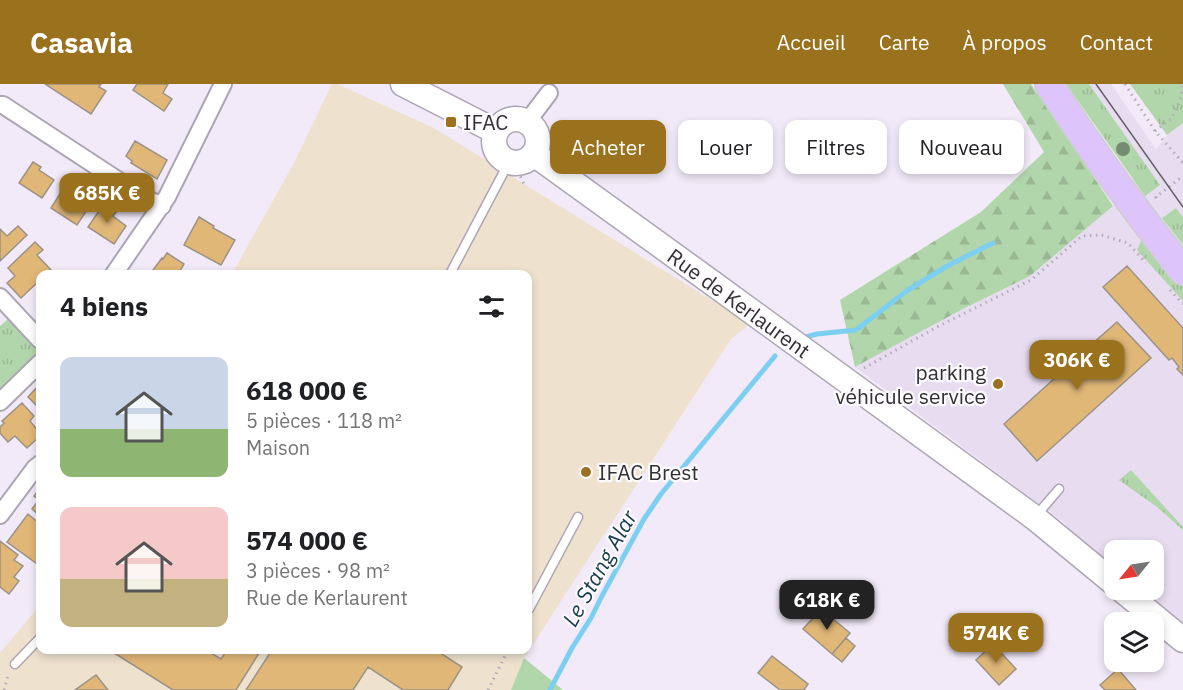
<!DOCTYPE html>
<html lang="fr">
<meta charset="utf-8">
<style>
body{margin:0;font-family:"IBM Plex Sans",sans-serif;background:#f6f6f6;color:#202124;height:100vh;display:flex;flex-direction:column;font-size:22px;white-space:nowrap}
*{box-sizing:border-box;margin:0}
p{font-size:20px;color:#757577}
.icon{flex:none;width:33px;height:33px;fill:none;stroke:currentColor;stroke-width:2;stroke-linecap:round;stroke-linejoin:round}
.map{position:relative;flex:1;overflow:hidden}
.panel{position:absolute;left:36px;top:186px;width:496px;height:384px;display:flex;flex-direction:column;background:#fff;border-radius:12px;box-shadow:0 3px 9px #0003}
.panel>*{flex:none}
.top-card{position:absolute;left:550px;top:36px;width:542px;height:54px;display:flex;gap:12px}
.needle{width:39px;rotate:240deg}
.fabs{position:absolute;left:1104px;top:456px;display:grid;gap:12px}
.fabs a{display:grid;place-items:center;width:60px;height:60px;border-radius:12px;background:#fff;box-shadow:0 3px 9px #0003;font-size:30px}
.price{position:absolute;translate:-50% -51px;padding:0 14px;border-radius:12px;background:#9a721e;color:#fff;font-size:20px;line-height:39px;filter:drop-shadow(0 2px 3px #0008)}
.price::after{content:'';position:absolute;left:50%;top:36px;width:18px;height:14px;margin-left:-9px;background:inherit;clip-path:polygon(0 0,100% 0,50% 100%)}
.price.current{background:#222;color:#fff}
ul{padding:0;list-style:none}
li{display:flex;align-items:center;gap:18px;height:150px;padding:0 24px}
li span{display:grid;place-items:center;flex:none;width:168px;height:120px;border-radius:12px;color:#555}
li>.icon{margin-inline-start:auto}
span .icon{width:72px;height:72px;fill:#fffc;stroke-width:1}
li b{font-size:26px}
h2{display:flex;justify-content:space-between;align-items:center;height:72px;padding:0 24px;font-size:26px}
.chip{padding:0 21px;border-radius:12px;background:#fff;box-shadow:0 3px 9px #0003;font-size:21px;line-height:54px}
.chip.current{background:#9a721e;color:#fff}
header{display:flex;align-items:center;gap:36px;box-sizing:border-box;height:84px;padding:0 30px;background:#9a721e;color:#fff}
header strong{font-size:28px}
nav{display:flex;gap:33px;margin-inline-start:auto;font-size:21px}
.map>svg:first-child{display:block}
</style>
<header>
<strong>Casavia</strong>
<nav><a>Accueil</a><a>Carte</a><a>À propos</a><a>Contact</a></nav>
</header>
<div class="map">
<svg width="1183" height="606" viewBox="0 0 1183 606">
<defs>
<pattern id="grass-tufts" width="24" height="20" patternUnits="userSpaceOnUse" patternTransform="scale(1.5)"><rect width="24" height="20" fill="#b2d6ab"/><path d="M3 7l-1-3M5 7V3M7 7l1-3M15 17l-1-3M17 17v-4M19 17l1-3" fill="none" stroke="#9ab894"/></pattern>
<pattern id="forest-firs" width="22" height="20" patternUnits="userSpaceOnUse" patternTransform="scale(1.5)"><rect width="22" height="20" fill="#b2d6ab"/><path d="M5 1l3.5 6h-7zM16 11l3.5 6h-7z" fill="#9ab894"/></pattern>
</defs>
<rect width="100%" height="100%" fill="#f2eaf8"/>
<path fill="#e8dcf1" d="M1089,0H1111L1156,65L1167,51L1183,39V556L1122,506H1154V466H1114V499L1057,451L1066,440L855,283L961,226L1030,192L1113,122L1144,80Z"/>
<path fill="#eee2ce" d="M332,0H337L434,44L750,240L731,255L524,574L511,606H0V569L40,521V566H528V190H232L294,79Z"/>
<path fill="url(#grass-tufts)" d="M1066,0H1089L1160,101L1145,112Z
M1130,0H1183V39L1167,51Z
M1176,124L1183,133V161L1162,134Z
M1145,149L1183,197V217L1137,166Z
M9,234L37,263V271L0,307V242Z
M1131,386L1183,443V446L1157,423L1119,396Z"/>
<path fill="url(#forest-firs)" d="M1003,0H1031L1113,122L1030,192L961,226L855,283L840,216L981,128L1044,68Z"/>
<path fill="#b2d6ab" d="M524,574L563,606H511Z"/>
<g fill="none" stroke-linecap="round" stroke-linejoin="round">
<path stroke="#7dcff1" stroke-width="5" d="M802,254L817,250L856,246L908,206L949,181L993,159
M550,606L572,564L591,534L603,510L644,435L661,410L775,272"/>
</g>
<path fill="#e1b778" stroke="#9b9386" stroke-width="1.5" d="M45,0H101L99,3L106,7L91,30Z
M137,0H168L163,9L172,15L164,27L133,6Z
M135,57L167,76L157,95L131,79L132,77L126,72Z
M33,78L41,83L39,86L54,96L42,114L19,99Z
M66,100L74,106L73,108L91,120L77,141L51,124Z
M105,118L117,127L113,132L126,142L114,160L88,143Z
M199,133L214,142L213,144L235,156L221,181L184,161Z
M18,142L27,151L0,177V145L7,152Z
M35,158L43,166L37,171L51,186L46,190H40V196L21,214L7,199L15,192L8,184Z
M167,169L184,180L180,187L182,188L181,190H150L162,174L163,175Z
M1127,182L1183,244V291L1177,285L1179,283L1172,274L1169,276L1103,203Z
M1117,238L1151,274L1037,377L1004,340L1066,284L1070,288L1079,279L1075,275Z
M40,300V322L39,324L28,313Z
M22,319L34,332L30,337L40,349V352L27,364L15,352L8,358L0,349V343L4,339L2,337Z
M40,404V432L32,425L39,416L34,412Z
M28,430L40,440V448L38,452L40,453V460L37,465L40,467V482L7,458Z
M0,457L18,471L14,476L23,482L14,493L19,497L9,510L0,503Z
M821,525L850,549L832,570L803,545Z
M846,554L855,562L842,578L832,570Z
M993,560L1016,585L999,601L976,576Z
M112,566H206L221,575L227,566H261L236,606H173L111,567Z
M272,566H436L462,583L448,606H403L368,583L353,606H246Z
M772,572L808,600L804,606H780L758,589Z
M1118,585L1136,606H1105L1100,601Z
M96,591L108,606H75Z"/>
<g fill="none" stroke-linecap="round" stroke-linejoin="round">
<defs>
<path id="lane" d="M450,190L509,78
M1035,433L1059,405
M529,525L578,433
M15,580L40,554"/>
<path id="street" d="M0,21H3L145,114L162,122
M527,38L549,9
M114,190L167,113L223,0
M0,213L40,256
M0,318L40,279
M0,431L35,384L40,380"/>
<path id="secondary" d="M403,0L495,47
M494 57a22 22 0 1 1 44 0a22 22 0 1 1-44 0Z
M534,70L711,198L1035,434L1114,499
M1122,506L1183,556"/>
<path id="primary" d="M1049,0C1090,65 1136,127 1183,187"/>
</defs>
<use href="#lane" stroke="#ada5b3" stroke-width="11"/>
<use href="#street" stroke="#ada5b3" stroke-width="20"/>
<use href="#secondary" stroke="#ada5b3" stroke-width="27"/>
<use href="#primary" stroke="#cecdcf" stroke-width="30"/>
<path stroke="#b3adb8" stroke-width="3" stroke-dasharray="1.5 4.5" stroke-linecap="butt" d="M1125,0L1155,47L1183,79
M1155,47L1172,34L1180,18L1183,0
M518,87L524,100
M1157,114L1156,113L1183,92
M1170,206L1183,220
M864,284L937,243L1031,196L1082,152L1101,151L1128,159L1146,179
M4,606L8,592
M488,606L508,566"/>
<use href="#lane" stroke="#fff" stroke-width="8"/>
<use href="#street" stroke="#fff" stroke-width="16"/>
<use href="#secondary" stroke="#fff" stroke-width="24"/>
<use href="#primary" stroke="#ddc5fb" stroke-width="27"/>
<path stroke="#635f66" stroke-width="1.5" d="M1096,0L1183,123"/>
</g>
<circle fill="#758c72" cx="1123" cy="65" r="7"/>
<g fill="#9a721e" stroke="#fcfafd" stroke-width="2">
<rect x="445" y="32" width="12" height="12" rx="3"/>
<circle cx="998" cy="300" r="6"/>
<circle cx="586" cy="388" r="6"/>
</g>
<g text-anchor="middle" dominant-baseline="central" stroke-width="4.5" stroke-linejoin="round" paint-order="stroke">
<g font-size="21" fill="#333035" stroke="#fcfafd" text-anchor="start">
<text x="463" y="38">IFAC</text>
<text x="986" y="288" text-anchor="end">parking<tspan x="986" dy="24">véhicule service</tspan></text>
<text x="598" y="388">IFAC Brest</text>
</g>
<g font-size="21" fill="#333035" stroke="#fcfafd">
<text transform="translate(739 219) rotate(36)">Rue de Kerlaurent</text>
</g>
<g font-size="22" font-style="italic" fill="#173c4b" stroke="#fcfafd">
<text transform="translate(599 484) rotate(-61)">Le Stang Alar</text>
</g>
</g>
</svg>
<div class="fabs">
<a><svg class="needle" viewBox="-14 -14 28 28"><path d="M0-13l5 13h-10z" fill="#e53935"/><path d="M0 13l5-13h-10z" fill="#757577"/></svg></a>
<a><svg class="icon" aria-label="layers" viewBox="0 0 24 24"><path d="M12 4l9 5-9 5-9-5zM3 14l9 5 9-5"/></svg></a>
</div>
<b class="price" style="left:107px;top:140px">685K €</b>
<b class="price" style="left:1077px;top:307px">306K €</b>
<b class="price current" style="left:827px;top:547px">618K €</b>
<b class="price" style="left:996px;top:580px">574K €</b>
<div class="top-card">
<a class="chip current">Acheter</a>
<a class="chip">Louer</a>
<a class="chip">Filtres</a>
<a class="chip">Nouveau</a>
</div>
<section class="panel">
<h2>4 biens<svg class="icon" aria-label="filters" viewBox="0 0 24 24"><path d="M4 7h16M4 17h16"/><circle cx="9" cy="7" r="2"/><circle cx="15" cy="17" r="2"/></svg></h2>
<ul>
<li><span style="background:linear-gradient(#c9d6e8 60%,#8fb573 0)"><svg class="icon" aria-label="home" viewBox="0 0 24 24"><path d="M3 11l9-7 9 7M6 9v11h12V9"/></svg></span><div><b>618 000 €</b><p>5 pièces · 118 m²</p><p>Maison</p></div></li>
<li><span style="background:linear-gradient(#f6c9c9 60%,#c2b280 0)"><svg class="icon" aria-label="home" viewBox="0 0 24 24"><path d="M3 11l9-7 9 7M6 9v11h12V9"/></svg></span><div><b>574 000 €</b><p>3 pièces · 98 m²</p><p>Rue de Kerlaurent</p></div></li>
</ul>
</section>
</div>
